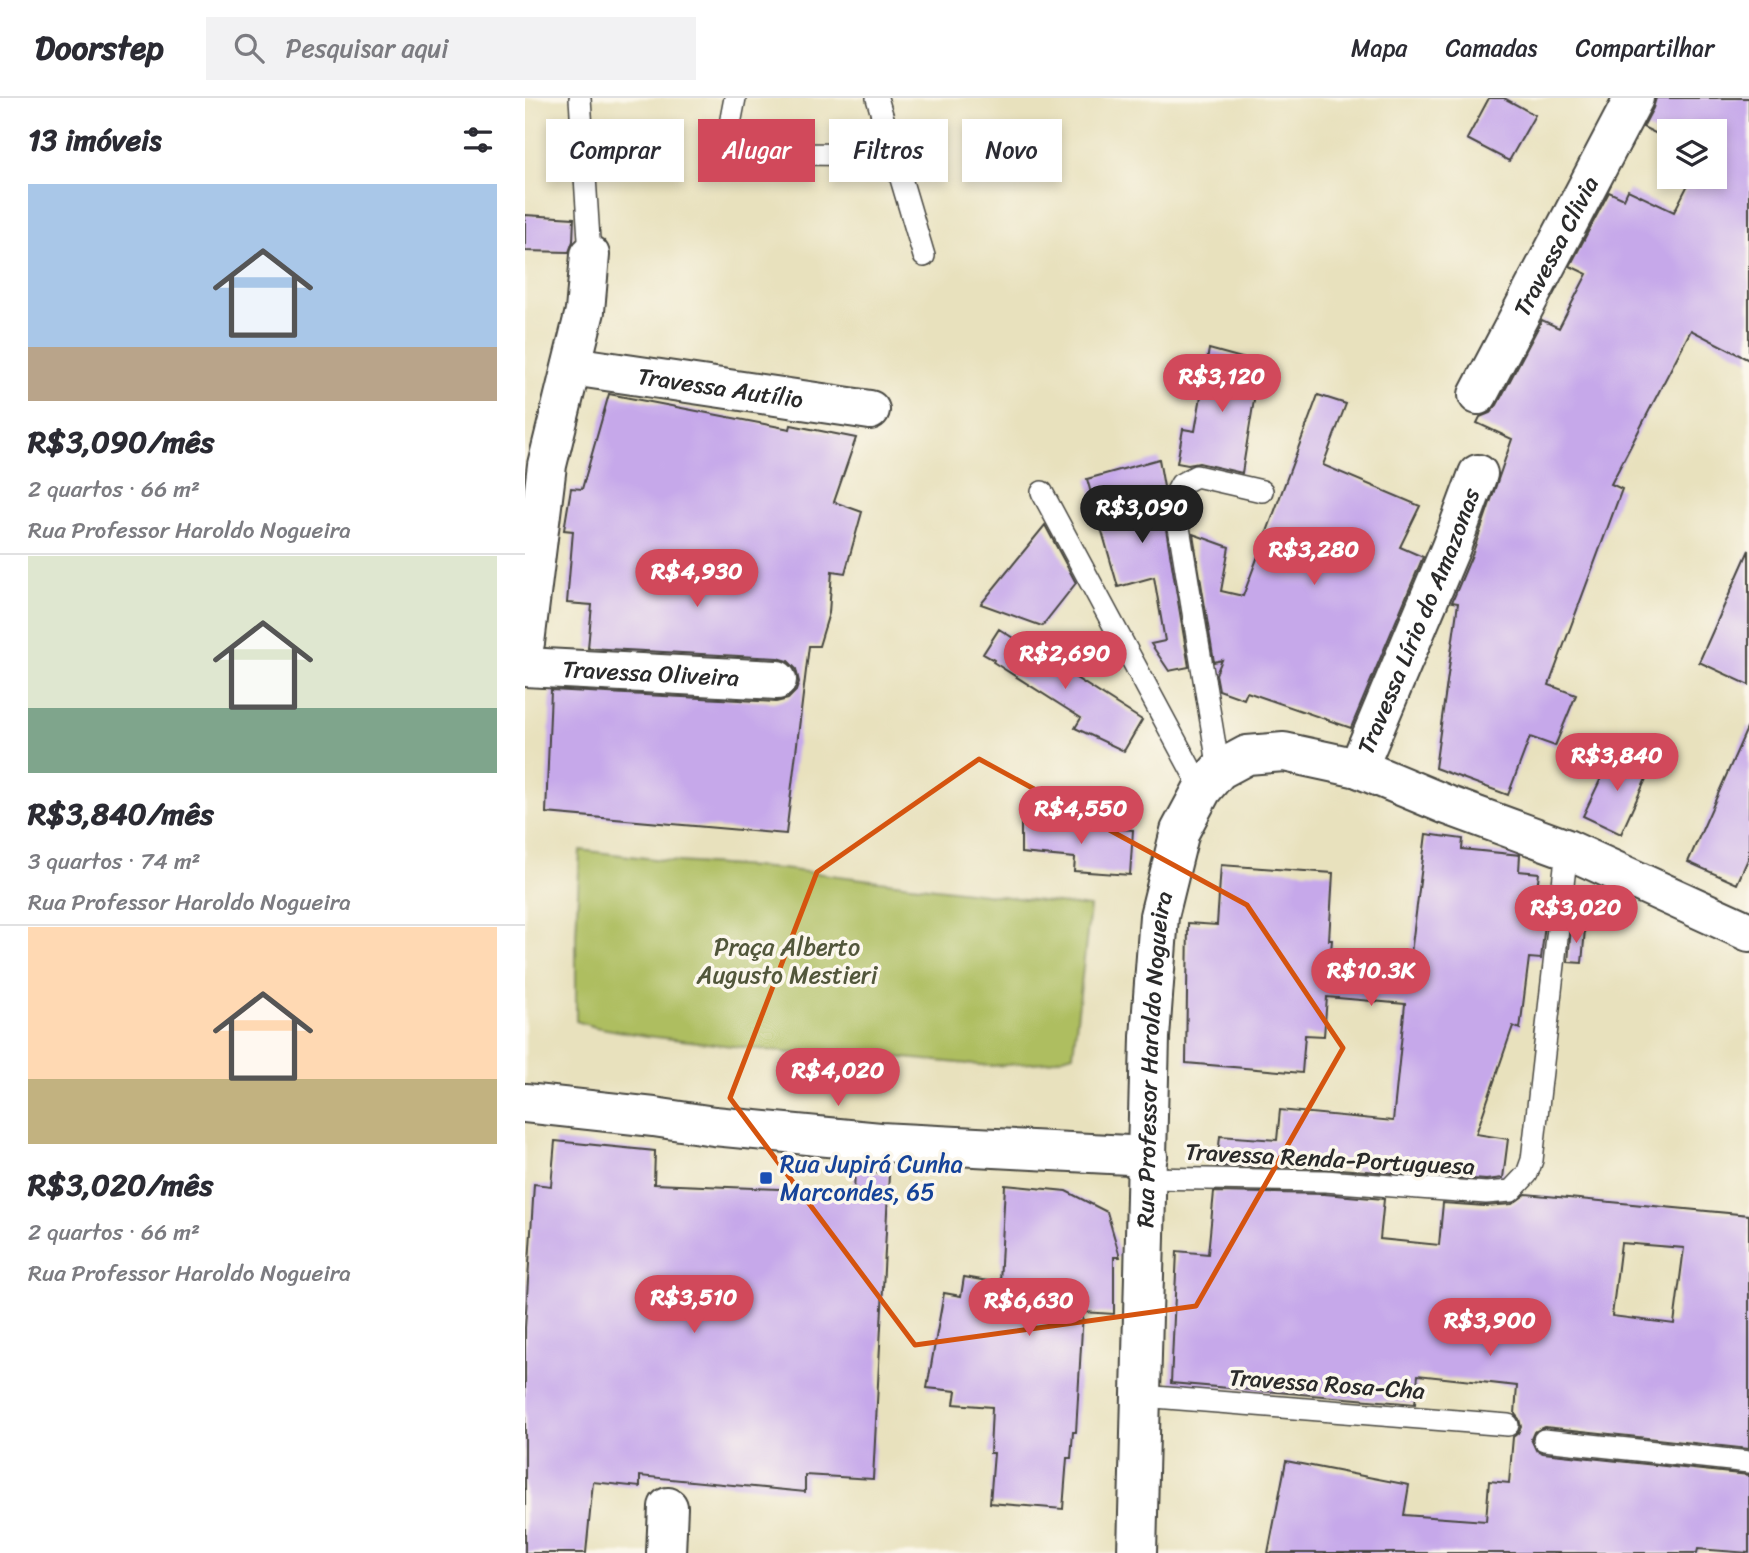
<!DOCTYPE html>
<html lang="pt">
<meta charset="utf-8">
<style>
body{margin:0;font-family:Sriracha,sans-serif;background:#f2f2f3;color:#2b2b33;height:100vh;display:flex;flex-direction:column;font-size:26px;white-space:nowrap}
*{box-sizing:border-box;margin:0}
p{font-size:23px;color:#7c7c81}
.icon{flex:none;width:38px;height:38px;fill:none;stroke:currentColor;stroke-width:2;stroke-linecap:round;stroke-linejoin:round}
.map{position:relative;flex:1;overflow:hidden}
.side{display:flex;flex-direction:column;background:#fff;width:525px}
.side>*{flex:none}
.hud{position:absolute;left:21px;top:21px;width:665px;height:63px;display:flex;gap:14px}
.fabs{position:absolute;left:1132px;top:21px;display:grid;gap:14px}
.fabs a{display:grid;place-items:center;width:70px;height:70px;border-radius:0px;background:#fff;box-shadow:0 4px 10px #0003;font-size:35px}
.price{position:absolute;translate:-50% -60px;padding:0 16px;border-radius:24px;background:#d1495b;color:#fff;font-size:23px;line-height:46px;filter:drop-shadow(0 2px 4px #0008)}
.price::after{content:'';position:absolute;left:50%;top:42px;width:21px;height:16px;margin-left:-10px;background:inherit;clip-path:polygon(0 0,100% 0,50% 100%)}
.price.on{background:#222;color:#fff}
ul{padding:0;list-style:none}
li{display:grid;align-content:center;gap:14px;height:371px;padding:0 28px}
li+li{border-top:2px solid #e1e1e2}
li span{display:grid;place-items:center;height:217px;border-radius:0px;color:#555}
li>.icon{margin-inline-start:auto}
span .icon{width:126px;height:126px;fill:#fffc;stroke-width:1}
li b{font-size:30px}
h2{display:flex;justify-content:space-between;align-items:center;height:84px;padding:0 28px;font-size:30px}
.pill{padding:0 24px;border-radius:0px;background:#fff;box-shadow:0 4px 10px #0003;font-size:24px;line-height:63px}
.pill.on{background:#d1495b;color:#fff}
header{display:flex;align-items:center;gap:42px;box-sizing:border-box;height:98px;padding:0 35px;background:#fff;border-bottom:2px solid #e1e1e2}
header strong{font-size:33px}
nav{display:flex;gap:38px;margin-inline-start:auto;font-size:24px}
.search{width:490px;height:63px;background:#f2f2f3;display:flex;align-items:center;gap:18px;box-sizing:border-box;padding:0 24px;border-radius:0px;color:#7c7c81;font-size:26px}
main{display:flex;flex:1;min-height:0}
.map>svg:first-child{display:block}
</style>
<header>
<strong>Doorstep</strong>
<div class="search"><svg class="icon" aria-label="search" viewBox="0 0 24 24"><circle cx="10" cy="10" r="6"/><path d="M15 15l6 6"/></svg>Pesquisar aqui</div>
<nav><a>Mapa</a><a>Camadas</a><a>Compartilhar</a></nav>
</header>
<main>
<section class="side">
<h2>13 imóveis<svg class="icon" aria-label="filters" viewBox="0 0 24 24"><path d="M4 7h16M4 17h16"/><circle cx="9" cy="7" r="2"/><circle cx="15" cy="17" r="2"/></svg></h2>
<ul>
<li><span style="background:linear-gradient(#a9c7e8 75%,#b9a48a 0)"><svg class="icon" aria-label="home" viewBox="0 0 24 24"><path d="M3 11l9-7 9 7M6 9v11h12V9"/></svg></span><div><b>R$3,090/mês</b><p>2 quartos · 66 m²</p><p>Rua Professor Haroldo Nogueira</p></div></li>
<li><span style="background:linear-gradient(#dfe7d0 70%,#7fa58c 0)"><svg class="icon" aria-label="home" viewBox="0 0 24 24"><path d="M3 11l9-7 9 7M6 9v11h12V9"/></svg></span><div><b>R$3,840/mês</b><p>3 quartos · 74 m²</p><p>Rua Professor Haroldo Nogueira</p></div></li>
<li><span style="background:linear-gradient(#ffd9b3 70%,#c2b280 0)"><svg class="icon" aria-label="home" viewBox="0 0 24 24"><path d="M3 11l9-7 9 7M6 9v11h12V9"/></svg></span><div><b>R$3,020/mês</b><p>2 quartos · 66 m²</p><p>Rua Professor Haroldo Nogueira</p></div></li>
</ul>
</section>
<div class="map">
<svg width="1224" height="1455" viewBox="0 0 1224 1455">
<rect width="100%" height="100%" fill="#fbf7ec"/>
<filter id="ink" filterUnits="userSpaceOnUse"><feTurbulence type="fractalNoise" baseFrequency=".0143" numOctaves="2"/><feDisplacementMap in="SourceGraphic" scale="14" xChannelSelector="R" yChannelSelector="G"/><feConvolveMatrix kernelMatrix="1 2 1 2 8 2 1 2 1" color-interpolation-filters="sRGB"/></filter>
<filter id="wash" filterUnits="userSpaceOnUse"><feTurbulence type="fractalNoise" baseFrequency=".00686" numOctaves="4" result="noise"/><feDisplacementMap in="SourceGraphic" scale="28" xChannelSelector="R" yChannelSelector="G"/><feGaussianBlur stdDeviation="1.57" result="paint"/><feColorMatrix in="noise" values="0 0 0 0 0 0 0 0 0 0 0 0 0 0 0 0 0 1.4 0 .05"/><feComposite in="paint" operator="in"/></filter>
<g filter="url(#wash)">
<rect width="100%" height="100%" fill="#e8e1bd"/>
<path fill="#aebe61" stroke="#6c7446" stroke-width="2" d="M55,752L154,764L257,771L565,809L548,956L522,964L466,968L335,956L266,955L122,938L70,929L51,923V838Z"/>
<g id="blocks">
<path fill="#c6a8ea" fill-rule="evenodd" d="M964,0H979L1010,17L984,63L942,41Z
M1131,0H1224V262L1166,232L1086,386L1097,391L1024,587L1051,597L1030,648L1005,639L983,697L910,670L933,505L927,504L947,457L987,341L952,325L955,319L965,315L972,307L1017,222L1034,230L1062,176L1045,168L1084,94L1099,101L1103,92L1149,114L1167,79H1190V33H1144V42L1118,29L1128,10Z
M0,117L49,120L48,143L44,154L0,153Z
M684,251L735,265L717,375L674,365L663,367L652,365L658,331L670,333Z
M84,296L265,331L266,327L331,340L309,404L337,414L320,475L307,473L304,515L294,548H284L261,736L21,715L26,592L251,604L263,601L271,593L274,584L271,571L263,563L253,560L63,550L67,507L42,505L48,433L39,432L46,390L57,391Z
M793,297L821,306L798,367L895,408L875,449L898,459L826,630L722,594L719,601L694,592L691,576L697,562L689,564L668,436L704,449L696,493L718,498Z
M634,361L639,389L636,401L664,569L644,573L626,546L640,543L629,479L593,489L562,381Z
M520,427L551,485L517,528L456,506Z
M1224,452V587L1174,564Z
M474,531L617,622L599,653L550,630L556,620L468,564L469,562L458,556Z
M1224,626V759L1212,786L1163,764Z
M1088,655L1125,672L1096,736L1058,718Z
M500,723L608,732L605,777L549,773L550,760L496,755V725L500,726Z
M901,736L938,741L937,751L995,757L994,773L1014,775L1008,823L1020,825L1016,861L1004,860L995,931L988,928L951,1036L983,1041L978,1080L961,1082L800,1070L692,1068L695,1038L752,1042L755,1012L868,1023L880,906L802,899L799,938L780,937L777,975L661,965L663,825L692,827L696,767L808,775L804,842H807L805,864L884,871Z
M1046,829L1060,831L1057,865L1043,864Z
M30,1043L130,1053L129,1086L329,1094L330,1072L364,1076L348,1381L280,1377V1394L115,1378V1389L68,1384L61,1455H0V1230L9,1086L26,1088Z
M480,1087L541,1093L582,1114L595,1159H589V1216L558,1214L551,1334H548L546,1360H542L538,1411L465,1405L469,1355H465L467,1309L429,1306L431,1293L402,1290L419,1195L436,1198L439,1179L475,1185Z
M689,1094L799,1096L859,1101L855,1141L914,1147L918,1105L960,1108L987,1106L1001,1096L1224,1117V1351L1020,1329L1009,1334L1006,1341L1011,1352L1018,1355L1224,1377V1455L1173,1451L1172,1455H743L761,1363L884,1387L879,1417L961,1423L964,1383L984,1385L988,1339L993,1335L996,1329L994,1321L990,1316L992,1288L893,1277L890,1306L646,1285L652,1153L683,1156ZM1096,1145L1159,1150L1149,1226L1087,1218Z"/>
</g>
</g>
<g filter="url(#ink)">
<use href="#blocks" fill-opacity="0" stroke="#474641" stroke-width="2"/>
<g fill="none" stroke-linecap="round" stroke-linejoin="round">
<defs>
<path id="service" d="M55,0L65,157
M210,0L205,26L211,43L217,47L273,56L368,57
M352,0L399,158
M517,394L677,692
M694,672L649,399L656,386L671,378L737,393
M621,1080L800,1083L961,1095L986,1093L1002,1076L1007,1062L1042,751
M617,1298L983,1327
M1019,1342L1224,1364"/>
<g id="minor">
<path id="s1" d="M47,268L345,312"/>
<path id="s2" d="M953,297L1109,0"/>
<path d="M0,545L22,367L60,213L65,157"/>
<path id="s3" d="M0,569L252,582"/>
<path id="s4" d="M833,670L926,449L953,376"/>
<path d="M0,1005L129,1019L189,1028L355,1044L623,1058"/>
<path d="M141,1455L143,1409"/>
<path id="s5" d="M612,1455L625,939L634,818L655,733L677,692L694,672L722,657L759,654L833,670L922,707L1042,751L1224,834"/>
</g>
</defs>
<use href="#service" stroke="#474641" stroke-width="24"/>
<use href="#minor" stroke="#474641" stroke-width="42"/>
<use href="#service" stroke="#fff" stroke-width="21"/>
<use href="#minor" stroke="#fff" stroke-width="38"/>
</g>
</g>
<path fill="none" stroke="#d5540f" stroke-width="5" stroke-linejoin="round" d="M454,661L722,807L818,950L671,1208L390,1247L205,1000L292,774Z"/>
<rect fill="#1a4fb4" stroke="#fbf7ec" stroke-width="2.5" x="234" y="1073" width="14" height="14" rx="3.5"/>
<g text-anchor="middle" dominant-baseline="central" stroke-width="7" stroke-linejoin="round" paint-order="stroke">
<g font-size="24" fill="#2b2b2b" stroke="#fbf7ec">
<text stroke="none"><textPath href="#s2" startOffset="168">Travessa Clivia</textPath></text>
<text stroke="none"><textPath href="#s1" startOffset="150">Travessa Autílio</textPath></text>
<text stroke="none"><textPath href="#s4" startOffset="159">Travessa Lírio do Amazonas</textPath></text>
<text stroke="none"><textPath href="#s3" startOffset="126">Travessa Oliveira</textPath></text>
<text stroke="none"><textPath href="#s5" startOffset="494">Rua Professor Haroldo Nogueira</textPath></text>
<text transform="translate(805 1061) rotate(3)">Travessa Renda-Portuguesa</text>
<text transform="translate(802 1286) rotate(4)">Travessa Rosa-Cha</text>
</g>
<g font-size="24" fill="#52573b" stroke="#fbf7ec">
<text x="262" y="849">Praça Alberto<tspan x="262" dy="28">Augusto Mestieri</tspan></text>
</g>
<g font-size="24" fill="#164399" stroke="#fbf7ec" text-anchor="start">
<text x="255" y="1066">Rua Jupirá Cunha<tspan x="255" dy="28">Marcondes, 65</tspan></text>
</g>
</g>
</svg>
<div class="fabs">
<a><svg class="icon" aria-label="layers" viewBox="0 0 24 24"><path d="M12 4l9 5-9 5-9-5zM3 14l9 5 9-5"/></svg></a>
</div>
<b class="price" style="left:697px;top:316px">R$3,120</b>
<b class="price on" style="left:617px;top:447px">R$3,090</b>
<b class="price" style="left:789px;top:489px">R$3,280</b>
<b class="price" style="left:172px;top:511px">R$4,930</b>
<b class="price" style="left:540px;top:593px">R$2,690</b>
<b class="price" style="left:1092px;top:695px">R$3,840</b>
<b class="price" style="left:556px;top:748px">R$4,550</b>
<b class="price" style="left:1051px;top:847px">R$3,020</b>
<b class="price" style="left:846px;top:910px">R$10.3K</b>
<b class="price" style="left:313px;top:1010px">R$4,020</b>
<b class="price" style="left:169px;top:1237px">R$3,510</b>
<b class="price" style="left:504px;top:1240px">R$6,630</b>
<b class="price" style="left:965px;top:1260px">R$3,900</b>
<div class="hud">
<a class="pill">Comprar</a>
<a class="pill on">Alugar</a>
<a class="pill">Filtros</a>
<a class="pill">Novo</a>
</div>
</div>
</main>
